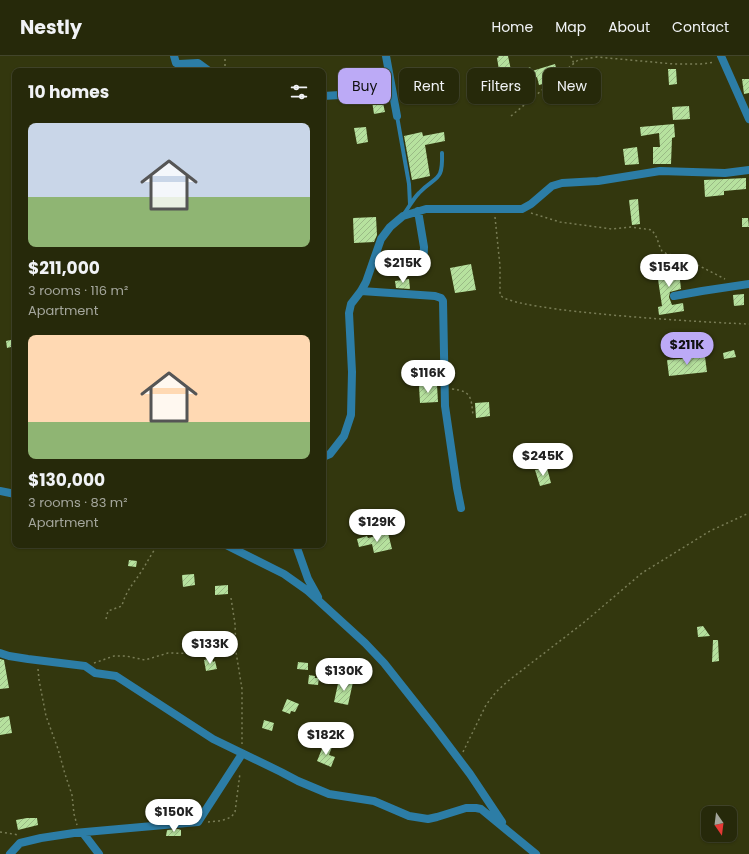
<!DOCTYPE html>
<meta charset="utf-8">
<style>
body{margin:0;font-family:Poppins,sans-serif;background:#323518;color:#f1f3f6;height:100vh;display:flex;flex-direction:column;font-size:15px;white-space:nowrap}
*{box-sizing:border-box;margin:0}
p{font-size:13px;color:#a4a69c}
.icon{flex:none;width:22px;height:22px;fill:none;stroke:currentColor;stroke-width:2;stroke-linecap:round;stroke-linejoin:round}
.map{position:relative;flex:1;overflow:hidden}
.drawer{position:absolute;left:12px;top:12px;width:314px;height:480px;display:flex;flex-direction:column;background:#26290a;border-radius:8px;box-shadow:0 1px 3px #0004,0 0 0 1px #42452b}
.drawer>*{flex:none}
.guide{position:absolute;left:338px;top:12px;width:351px;height:36px;display:flex;gap:8px}
.needle{width:26px;rotate:166deg}
.buttons{position:absolute;left:701px;top:750px;display:grid;gap:8px}
.buttons a{display:grid;place-items:center;width:36px;height:36px;border-radius:8px;background:#26290a;box-shadow:0 1px 3px #0004,0 0 0 1px #42452b;font-size:20px}
.price{position:absolute;translate:-50% -34px;padding:0 9px;border-radius:14px;background:#fff;color:#222;font-size:13px;line-height:26px;filter:drop-shadow(0 1px 2px #0008)}
.price::after{content:'';position:absolute;left:50%;top:24px;width:12px;height:9px;margin-left:-6px;background:inherit;clip-path:polygon(0 0,100% 0,50% 100%)}
.price.active{background:#bcaaf6;color:#111}
ul{padding:0;list-style:none}
li{display:grid;align-content:center;gap:8px;height:212px;padding:0 16px}
li span{display:grid;place-items:center;height:124px;border-radius:8px;color:#555}
li>.icon{margin-inline-start:auto}
span .icon{width:72px;height:72px;fill:#fffc;stroke-width:1}
li b{font-size:17px}
h2{display:flex;justify-content:space-between;align-items:center;height:48px;padding:0 16px;font-size:17px}
.chip{padding:0 14px;border-radius:8px;background:#26290a;box-shadow:0 1px 3px #0004,0 0 0 1px #42452b;font-size:14px;line-height:36px}
.chip.active{background:#bcaaf6;color:#111}
header{display:flex;align-items:center;gap:24px;box-sizing:border-box;height:56px;padding:0 20px;background:#26290a;border-bottom:1px solid #42452b}
header strong{font-size:19px}
nav{display:flex;gap:22px;margin-inline-start:auto;font-size:14px}
.map>svg:first-child{display:block}
</style>
<header>
<strong>Nestly</strong>
<nav><a>Home</a><a>Map</a><a>About</a><a>Contact</a></nav>
</header>
<div class="map">
<svg width="749" height="798" viewBox="0 0 749 798">
<defs>
<pattern id="building-hatch" width="6" height="6" patternUnits="userSpaceOnUse"><rect width="6" height="6" fill="#b6e19e"/><path d="M-1 1l2-2M0 6l6-6M5 7l2-2" fill="none" stroke="#9aba85"/></pattern>
</defs>
<rect width="100%" height="100%" fill="#33370e"/>
<path fill="url(#building-hatch)" d="M498,0H508L512,19L530,11L532,15L555,8L557,15L550,16L549,15L544,17L547,27L539,29L537,21L520,28L522,32L513,36L514,41L507,43L503,23L492,27L490,20L494,18L493,16L499,14L497,2L499,1Z
M668,13H676L677,28L669,29Z
M742,23H749V37L744,38Z
M382,43L385,56L374,58L372,45Z
M689,50L690,63L673,64L672,51Z
M674,68L675,81L672,82L671,108H653V91H660L659,77L641,80L640,71Z
M366,71L368,86L357,88L354,72Z
M422,76L423,80L444,76L445,85L425,89L430,120L412,124L404,80Z
M637,91L639,108L625,109L623,93Z
M746,122V133L724,135V139L705,141L704,124Z
M638,143L640,168L632,169L629,144Z
M376,161L377,179L374,186L354,187L353,162Z
M742,162H748L749,171H742Z
M418,201V212H410L409,202Z
M678,207L681,233L670,236L669,241L672,249L683,247L684,255L659,259L658,251L662,250L656,210Z
M471,208L476,234L455,237L450,212Z
M409,223L410,233L396,232L395,225Z
M744,238V249L734,250L733,239Z
M15,283V290L7,292L6,285Z
M734,294L736,301L724,303L723,297Z
M705,301L707,316L669,320L667,304Z
M437,329L438,346L420,347L419,330Z
M489,346L490,360L476,362L475,347Z
M547,412L551,427L540,430L535,414Z
M388,477L392,493L374,497L372,488L359,491L357,483L367,480L368,482Z
M129,504L137,505L136,511L128,510Z
M194,518L195,529L183,531L182,519Z
M228,529V538L215,539V530Z
M703,570L710,580L698,581L697,571Z
M713,584H718L719,605L712,606Z
M212,602L213,606L215,605L217,613L206,615L204,604Z
M0,603L4,604L9,632L0,633Z
M298,606L308,607V614L297,613Z
M309,619L315,620V622H319L318,629L308,628Z
M339,623L353,626L348,649L334,646Z
M287,643L299,648L295,656L291,655L290,658L282,655Z
M9,660L12,677L0,679V662Z
M264,664L274,667L272,675L262,672Z
M324,688L332,691L329,699L335,701L331,711L317,705Z
M27,762H37L38,769L18,774L16,764Z
M178,773L181,774V780H166L167,774Z"/>
<g fill="none" stroke-linecap="round" stroke-linejoin="round">
<path stroke="#797d56" stroke-width="1.5" stroke-dasharray="2 3" stroke-linecap="butt" d="M571,0L574,8
M225,15V0
M511,60L578,4L597,1L674,8H701L715,6
M531,157L560,166L612,173L631,171L652,174L657,182L659,189L662,195L667,198L680,200L725,223
M495,161L500,210V239C512,256 717,267 749,268
M452,333C472,335 471,342 473,359
M231,542L235,568L236,596L242,633V688
M106,563L108,555L122,550C125,536 134,527 141,516C147,507 151,498 158,489
M94,607L114,600H126L145,604L168,597L211,598L237,593
M38,613L39,624L46,660L58,693L65,718L72,739L74,758L77,769
M463,696L486,649L496,636L508,625L582,568L642,517L710,475L749,457
M208,766C218,765 230,765 235,756L240,717
M0,776L19,779"/>
<path stroke="#2c7da6" stroke-width="4" d="M397,60L409,128L410,148
M404,158C409,151 413,143 419,137C436,119 443,127 442,97"/>
<path stroke="#2c7da6" stroke-width="8" d="M174,0L176,7L179,8L198,7L209,15
M386,0L397,60
M721,0L749,63
M323,40L392,36
M418,155L424,191L423,211
M361,235L435,240L441,242L443,245L445,350L457,432L461,452
M674,240L702,235L749,228
M323,401L330,398L344,380L351,359L352,316L349,257L351,248L361,235L366,226L381,183L390,171L403,160L426,153H522L531,148L552,130L562,127L598,125L660,115L725,117L749,114
M0,435L15,438
M226,489L284,518L308,535L365,587L384,607L433,669L470,718L502,766
M296,489L308,523L318,541
M0,597L9,600L28,603L85,610L95,617L116,620L213,683L281,716L298,725L329,738L374,745L409,760L428,763L437,761L466,752H476L481,753L536,798
M83,777L99,798
M10,798L20,787L41,782L74,777L198,766L242,698"/>
</g>
</svg>
<div class="buttons">
<a><svg class="needle" viewBox="-14 -14 28 28"><path d="M0-13l5 13h-10z" fill="#e53935"/><path d="M0 13l5-13h-10z" fill="#a4a69c"/></svg></a>
</div>
<b class="price" style="left:403px;top:228px">$215K</b>
<b class="price" style="left:669px;top:232px">$154K</b>
<b class="price active" style="left:687px;top:310px">$211K</b>
<b class="price" style="left:428px;top:338px">$116K</b>
<b class="price" style="left:543px;top:421px">$245K</b>
<b class="price" style="left:377px;top:487px">$129K</b>
<b class="price" style="left:210px;top:609px">$133K</b>
<b class="price" style="left:344px;top:636px">$130K</b>
<b class="price" style="left:326px;top:700px">$182K</b>
<b class="price" style="left:174px;top:777px">$150K</b>
<div class="guide">
<a class="chip active">Buy</a>
<a class="chip">Rent</a>
<a class="chip">Filters</a>
<a class="chip">New</a>
</div>
<section class="drawer">
<h2>10 homes<svg class="icon" aria-label="filters" viewBox="0 0 24 24"><path d="M4 7h16M4 17h16"/><circle cx="9" cy="7" r="2"/><circle cx="15" cy="17" r="2"/></svg></h2>
<ul>
<li><span style="background:linear-gradient(#c9d6e8 60%,#8fb573 0)"><svg class="icon" aria-label="home" viewBox="0 0 24 24"><path d="M3 11l9-7 9 7M6 9v11h12V9"/></svg></span><div><b>$211,000</b><p>3 rooms · 116 m²</p><p>Apartment</p></div></li>
<li><span style="background:linear-gradient(#ffd9b3 70%,#8fb573 0)"><svg class="icon" aria-label="home" viewBox="0 0 24 24"><path d="M3 11l9-7 9 7M6 9v11h12V9"/></svg></span><div><b>$130,000</b><p>3 rooms · 83 m²</p><p>Apartment</p></div></li>
</ul>
</section>
</div>
